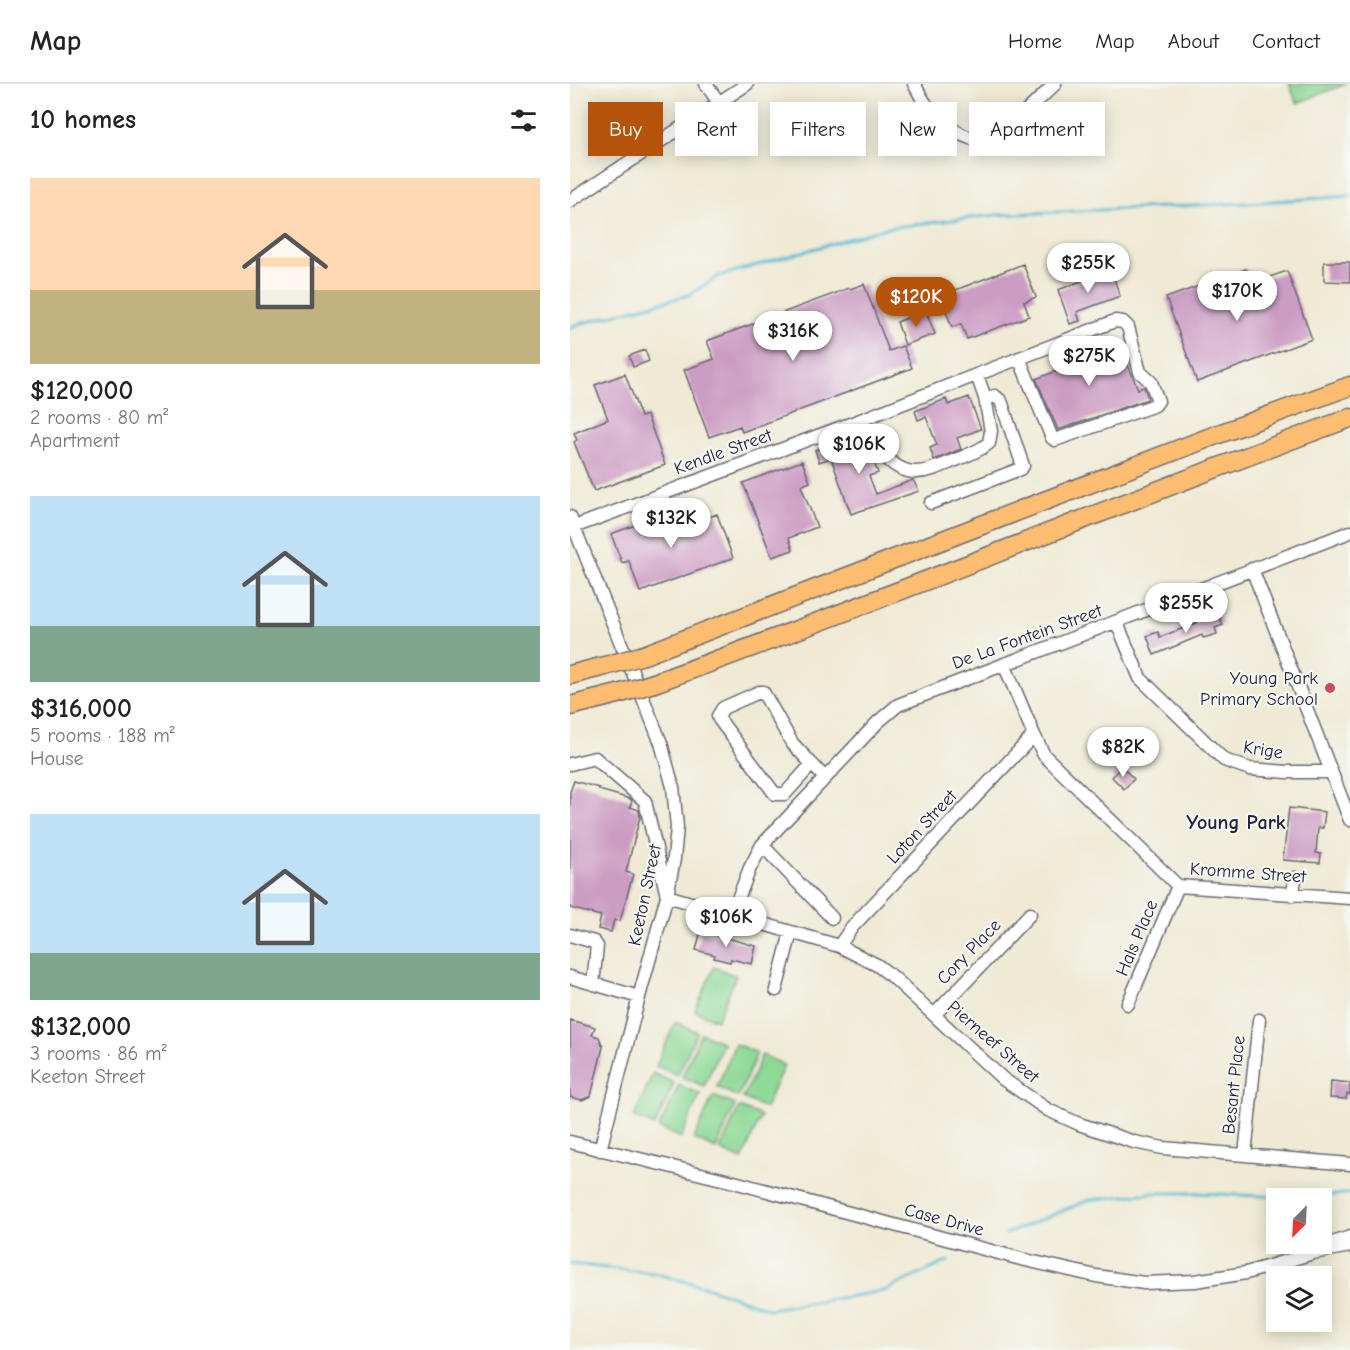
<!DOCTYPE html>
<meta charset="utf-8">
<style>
body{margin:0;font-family:"Comic Neue",sans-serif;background:#f6f6f6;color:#222;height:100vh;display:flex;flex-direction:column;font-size:22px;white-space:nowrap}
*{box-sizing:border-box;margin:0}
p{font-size:20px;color:#767676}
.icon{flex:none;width:33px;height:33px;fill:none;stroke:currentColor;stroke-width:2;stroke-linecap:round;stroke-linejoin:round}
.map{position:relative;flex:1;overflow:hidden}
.sheet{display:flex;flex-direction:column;background:#fff;width:570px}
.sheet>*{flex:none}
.banner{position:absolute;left:18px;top:18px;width:570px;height:54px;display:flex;gap:12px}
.needle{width:39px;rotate:204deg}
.tools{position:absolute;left:696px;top:1104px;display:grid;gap:12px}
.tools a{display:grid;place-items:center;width:66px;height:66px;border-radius:0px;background:#fff;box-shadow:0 3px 15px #0003;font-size:30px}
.price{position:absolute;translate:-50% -51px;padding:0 14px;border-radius:21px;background:#fff;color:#222;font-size:20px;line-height:39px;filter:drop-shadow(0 2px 3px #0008)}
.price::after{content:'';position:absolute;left:50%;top:36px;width:18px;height:14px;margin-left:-9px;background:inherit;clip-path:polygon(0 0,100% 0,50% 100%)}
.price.active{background:#b45309;color:#fff}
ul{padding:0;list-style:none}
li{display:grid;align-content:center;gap:12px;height:318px;padding:0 30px}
li span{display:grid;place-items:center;height:186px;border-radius:0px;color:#555}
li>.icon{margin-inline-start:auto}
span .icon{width:108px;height:108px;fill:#fffc;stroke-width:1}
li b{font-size:26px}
h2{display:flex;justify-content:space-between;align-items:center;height:72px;padding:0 30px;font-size:26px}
.tag{padding:0 21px;border-radius:0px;background:#fff;box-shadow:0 3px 15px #0003;font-size:21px;line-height:54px}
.tag.active{background:#b45309;color:#fff}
header{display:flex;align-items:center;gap:36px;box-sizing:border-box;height:84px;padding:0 30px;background:#fff;border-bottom:2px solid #e0e0e0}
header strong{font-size:28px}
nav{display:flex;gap:33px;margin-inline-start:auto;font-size:21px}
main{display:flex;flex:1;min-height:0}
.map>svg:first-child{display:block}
</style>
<header>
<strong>Map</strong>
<nav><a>Home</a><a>Map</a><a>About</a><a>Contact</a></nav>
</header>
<main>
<section class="sheet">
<h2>10 homes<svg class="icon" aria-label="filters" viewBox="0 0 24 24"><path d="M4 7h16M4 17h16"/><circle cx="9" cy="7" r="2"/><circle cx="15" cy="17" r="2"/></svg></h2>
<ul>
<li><span style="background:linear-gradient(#ffd9b3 60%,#c2b280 0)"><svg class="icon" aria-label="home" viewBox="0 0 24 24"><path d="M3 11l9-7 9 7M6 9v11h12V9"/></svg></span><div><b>$120,000</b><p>2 rooms · 80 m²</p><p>Apartment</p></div></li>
<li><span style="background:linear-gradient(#bfe0f5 70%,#7fa58c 0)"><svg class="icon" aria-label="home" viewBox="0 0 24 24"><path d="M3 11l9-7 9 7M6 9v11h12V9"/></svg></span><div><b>$316,000</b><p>5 rooms · 188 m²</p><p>House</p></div></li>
<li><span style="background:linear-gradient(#bfe0f5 75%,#7fa58c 0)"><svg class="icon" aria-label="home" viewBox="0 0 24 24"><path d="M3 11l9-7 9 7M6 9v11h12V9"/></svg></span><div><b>$132,000</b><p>3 rooms · 86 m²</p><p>Keeton Street</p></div></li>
</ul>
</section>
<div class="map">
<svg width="780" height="1266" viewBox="0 0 780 1266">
<rect width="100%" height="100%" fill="#f6f6f2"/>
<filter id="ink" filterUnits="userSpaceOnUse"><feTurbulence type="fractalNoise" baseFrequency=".0167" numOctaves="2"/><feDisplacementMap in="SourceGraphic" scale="12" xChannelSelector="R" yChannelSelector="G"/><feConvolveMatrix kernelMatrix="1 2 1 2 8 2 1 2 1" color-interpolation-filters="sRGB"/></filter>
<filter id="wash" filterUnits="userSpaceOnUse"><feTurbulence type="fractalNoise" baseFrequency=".008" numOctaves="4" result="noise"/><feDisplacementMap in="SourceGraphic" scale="24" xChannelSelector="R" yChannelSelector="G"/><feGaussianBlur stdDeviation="1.35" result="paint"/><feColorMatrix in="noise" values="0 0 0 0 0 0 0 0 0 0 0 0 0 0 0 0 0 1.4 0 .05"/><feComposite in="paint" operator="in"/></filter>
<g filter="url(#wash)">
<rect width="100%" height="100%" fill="#efead4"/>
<path fill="#8dd996" stroke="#587e68" stroke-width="1.5" d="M719,0H776L727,19Z
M144,883L166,892L147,936L125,927Z
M105,938L127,948L108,991L86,982Z
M131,949L153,959L134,1002L112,993Z
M165,960L187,969L168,1013L147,1003Z
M192,971L214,981L195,1024L173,1014Z
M83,989L104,999L85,1042L64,1033Z
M109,1001L130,1010L111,1054L89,1044Z
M143,1012L165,1021L146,1065L124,1055Z
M169,1023L191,1032L172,1076L150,1066Z"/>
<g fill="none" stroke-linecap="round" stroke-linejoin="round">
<path stroke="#54b8d2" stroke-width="3" d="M0,245L5,241L119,211L149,192L316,144L425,131L677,119L780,112
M743,1114L780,1109
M436,1150L519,1116L581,1109H626L738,1114
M0,1180L83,1189L136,1203L199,1225L314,1207L378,1177"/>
</g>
<g id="blocks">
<path fill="#cc9dc4" d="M754,178H780V198L754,197Z
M453,180L466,213L454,218L459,232L397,255L391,240L382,243L370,212Z
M676,185L682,199L717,187L742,255L627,298L596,214Z
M541,186L550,212L507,228L510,237L500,240L488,206Z
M294,200L319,267L333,262L342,284L172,348L170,342L139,353L114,286L144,275L137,257L279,204L280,205Z
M356,227L365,250L335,261L327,238Z
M529,259L536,276L553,269L568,305L574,303L578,315L488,346L466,295L502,281L497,269L502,268L500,263L508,260L510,267Z
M75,266L79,277L63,283L59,272Z
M55,290L71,333L77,331L95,381L24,407L4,358L7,356L4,349L38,335L25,301Z
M399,313L411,345L387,354L391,365L364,376L360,364L367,361L356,333L348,336L345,327L376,315L378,321Z
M284,349L289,365L297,362L299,366L308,389L299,392L306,410L343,396L349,407L281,430L261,374L249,378L245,366L256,362V360Z
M232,377L240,398L231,402L247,443L219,454L223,466L202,473L173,399Z
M103,427L109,444L147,430L163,474L70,508L59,477L52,479L41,450Z
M647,528L653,541L645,544L647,550L633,554L632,551L584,571L577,552L588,548L590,553L627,539L626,536Z
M552,683L564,695L554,705L542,693Z
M4,697L29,704V706L60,715L62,717L60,723L69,726L70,733L56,788L63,790L50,837L44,836L41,848L28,845L31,832L0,824V708Z
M719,724L755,728L753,744H748L746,769L751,770L750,779L713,776Z
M131,847L186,862L182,880L161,875L160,878L144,874L145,871L126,866Z
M0,936L25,943L22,951L29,953L33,963L21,1012L12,1016L0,1013Z
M761,997L780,999V1010H777L776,1015L760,1014Z"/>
</g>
</g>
<g filter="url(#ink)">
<use href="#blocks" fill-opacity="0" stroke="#6a6871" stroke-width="1.5"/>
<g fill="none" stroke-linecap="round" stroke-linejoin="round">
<defs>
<path id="minor" d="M136,0L149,19
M344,0C348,6 351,14 356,20C367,37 400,63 422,54C438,48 471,13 485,0
M0,117L177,0
M293,335C301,357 320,388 346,388C360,388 373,381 386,376C397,371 410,367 419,359L421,347L415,314
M361,419L450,385L453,382L431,317L425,312L415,314L407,291
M0,433L91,659L103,703L107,743L104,775L97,812L69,913L30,1066
M4,443L293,335L545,237L553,238L558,243L570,288L581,298L588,317L585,321L485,356L482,354L449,274
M682,485L780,736
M547,539L570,594L654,676L680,685L717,688H760
M434,580L464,651L474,671L608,802L780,814
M0,680L25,674L75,717L97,812L269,862L307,881L323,893L433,995L478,1026L509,1040L564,1058L593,1064L780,1080
M242,680L215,710H205L149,635L148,632L153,624L189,608H193L222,659L255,694
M192,761L262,834
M723,811L725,794
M162,830L180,784L192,761L308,638L328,621L780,448
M0,851L24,858L27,862L23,900
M269,862L282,843L464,651
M0,893L69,913
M206,906L221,848
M558,920L608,802
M364,931L460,830
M0,1058L164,1098L451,1175L526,1192L574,1199L625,1197L676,1189L743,1169L780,1162
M675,1071L689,936
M754,1162L780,1153"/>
<path id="highway" d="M74,571L646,351L780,302
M0,591L35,582
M84,599C318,515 547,419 780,334
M0,622L48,610"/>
</defs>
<use href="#minor" stroke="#6a6871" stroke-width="15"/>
<use href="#highway" stroke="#6a6871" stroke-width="21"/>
<use href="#minor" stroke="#fff" stroke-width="12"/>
<use href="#highway" stroke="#fcbd6f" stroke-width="18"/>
<defs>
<path id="highway-bridge" d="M35,582L74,571
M48,610L84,599"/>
</defs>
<use href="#highway-bridge" stroke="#6a6871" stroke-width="21" stroke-linecap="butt"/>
<use href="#highway-bridge" stroke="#fcbd6f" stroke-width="18"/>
</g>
</g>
<circle fill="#d1495b" stroke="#f6f6f2" stroke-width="2" cx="760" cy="604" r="6"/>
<g text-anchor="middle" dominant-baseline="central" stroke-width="4.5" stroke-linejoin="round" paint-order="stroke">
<g font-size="18" fill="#22223b" stroke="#f6f6f2">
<text transform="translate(153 368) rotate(-20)">Kendle Street</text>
<text transform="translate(457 553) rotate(-20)">De La Fontein Street</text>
<text transform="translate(693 666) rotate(9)">Krige</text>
<text transform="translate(352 743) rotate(-47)">Loton Street</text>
<text transform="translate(678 789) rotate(4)">Kromme Street</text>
<text transform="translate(75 811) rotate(-78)">Keeton Street</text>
<text transform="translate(567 854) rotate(-67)">Hals Place</text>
<text transform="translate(399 868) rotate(-46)">Cory Place</text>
<text transform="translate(423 958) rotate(41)">Pierneef Street</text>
<text transform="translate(664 1001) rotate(-84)">Besant Place</text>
<text transform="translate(374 1136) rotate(15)">Case Drive</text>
</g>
<g font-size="18" fill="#22223b" stroke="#f6f6f2" text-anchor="end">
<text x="748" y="594">Young Park<tspan x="748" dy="21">Primary School</tspan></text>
</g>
<g font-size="20" font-weight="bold" fill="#22223b" stroke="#f6f6f2">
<text x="666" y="738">Young Park</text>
</g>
</g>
</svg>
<div class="tools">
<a><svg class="needle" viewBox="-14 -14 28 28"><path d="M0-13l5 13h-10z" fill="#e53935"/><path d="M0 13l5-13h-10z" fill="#767676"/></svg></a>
<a><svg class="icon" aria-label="layers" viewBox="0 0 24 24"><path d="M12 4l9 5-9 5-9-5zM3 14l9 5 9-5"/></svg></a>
</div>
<b class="price" style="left:518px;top:210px">$255K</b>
<b class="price" style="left:667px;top:238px">$170K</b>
<b class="price active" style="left:346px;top:244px">$120K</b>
<b class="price" style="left:223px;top:278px">$316K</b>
<b class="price" style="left:519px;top:303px">$275K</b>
<b class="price" style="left:289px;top:391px">$106K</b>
<b class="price" style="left:101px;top:465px">$132K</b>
<b class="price" style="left:616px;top:550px">$255K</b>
<b class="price" style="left:553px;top:694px">$82K</b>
<b class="price" style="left:156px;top:864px">$106K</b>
<div class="banner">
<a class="tag active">Buy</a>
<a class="tag">Rent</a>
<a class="tag">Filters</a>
<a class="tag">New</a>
<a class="tag">Apartment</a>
</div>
</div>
</main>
